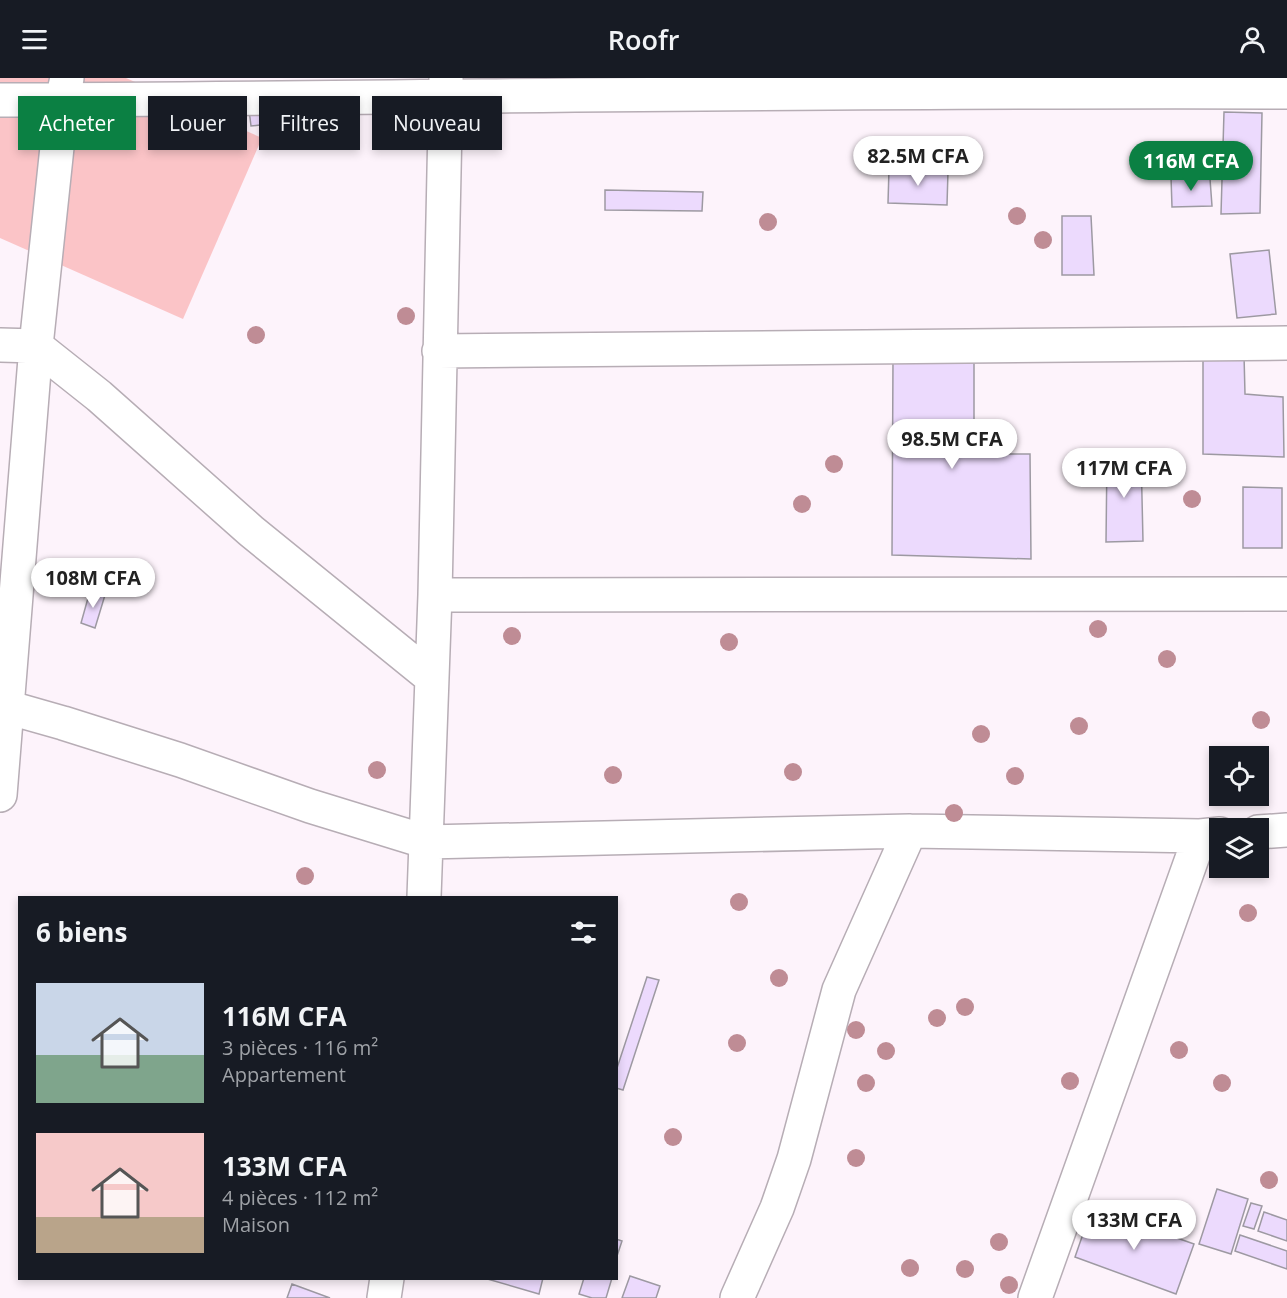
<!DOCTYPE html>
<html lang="fr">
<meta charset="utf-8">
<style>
body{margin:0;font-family:"Open Sans",sans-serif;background:#20242c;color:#f1f3f6;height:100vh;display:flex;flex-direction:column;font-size:22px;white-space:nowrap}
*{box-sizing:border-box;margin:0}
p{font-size:20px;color:#9ea1a6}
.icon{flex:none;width:33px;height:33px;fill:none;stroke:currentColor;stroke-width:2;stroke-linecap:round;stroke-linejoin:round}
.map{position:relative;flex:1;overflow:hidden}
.panel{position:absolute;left:18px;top:818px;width:600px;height:384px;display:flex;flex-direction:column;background:#171b24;border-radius:0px;box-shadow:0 3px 9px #0003}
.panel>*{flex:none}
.banner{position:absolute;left:18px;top:18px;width:600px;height:54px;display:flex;gap:12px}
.tools{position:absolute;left:1209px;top:668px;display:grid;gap:12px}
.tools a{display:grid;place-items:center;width:60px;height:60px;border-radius:0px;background:#171b24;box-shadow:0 3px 9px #0003;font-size:30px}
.price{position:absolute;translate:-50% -51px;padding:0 14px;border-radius:21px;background:#fff;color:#222;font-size:20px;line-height:39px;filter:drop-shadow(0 2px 3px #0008)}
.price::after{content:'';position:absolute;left:50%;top:36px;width:18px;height:14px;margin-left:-9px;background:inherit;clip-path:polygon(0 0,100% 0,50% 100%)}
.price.active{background:#0b8043;color:#fff}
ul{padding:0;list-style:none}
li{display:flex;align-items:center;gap:18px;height:150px;padding:0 18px}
li span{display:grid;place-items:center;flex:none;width:168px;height:120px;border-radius:0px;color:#555}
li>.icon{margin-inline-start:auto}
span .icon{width:72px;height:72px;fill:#fffc;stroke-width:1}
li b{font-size:26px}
h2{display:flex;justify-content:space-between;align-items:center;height:72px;padding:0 18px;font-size:26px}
.pill{padding:0 21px;border-radius:0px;background:#171b24;box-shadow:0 3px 9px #0003;font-size:21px;line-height:54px}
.pill.active{background:#0b8043;color:#fff}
header{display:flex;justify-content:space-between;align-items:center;height:78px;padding:0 18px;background:#171b24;font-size:27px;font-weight:600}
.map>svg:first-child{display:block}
</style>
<header><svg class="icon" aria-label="menu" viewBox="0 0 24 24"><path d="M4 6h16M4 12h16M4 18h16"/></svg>Roofr<svg class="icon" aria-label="person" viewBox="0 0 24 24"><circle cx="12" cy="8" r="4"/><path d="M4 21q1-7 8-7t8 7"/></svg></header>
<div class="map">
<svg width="1287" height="1220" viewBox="0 0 1287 1220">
<rect width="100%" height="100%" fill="#fdf3fb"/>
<path fill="#fbc4c7" d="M0,0H126L262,60L183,241L0,160Z"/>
<path fill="#ecdafd" stroke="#9d99a2" stroke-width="1.5" d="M266,30L268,46L251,48L249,32Z
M1224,34L1262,35L1260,135L1221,136Z
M889,91L948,93L947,127L888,125Z
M1171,99L1210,101L1212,128L1172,129Z
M605,112L703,114L702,133L605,132Z
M1062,138H1091L1094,197H1062Z
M1269,172L1276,236L1237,240L1230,176Z
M1244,277L1245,316L1283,319L1284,379L1203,376V279Z
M974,279V376H1030L1031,481L892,477L893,281Z
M1141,376L1143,463L1106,464L1107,377Z
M1243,409L1282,410V470H1243Z
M90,513L105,517L95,550L81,545Z
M647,899L659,902L623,1012L616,1010V993Z
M1217,1111L1248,1121L1231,1176L1199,1166Z
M1251,1125L1262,1128L1254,1151L1243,1148Z
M1092,1130L1194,1166L1176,1216L1075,1179Z
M1264,1134L1287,1142V1163L1258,1153Z
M1240,1157L1287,1173V1191L1235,1173Z
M616,1161L622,1163L617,1178H616Z
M630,1198L660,1208L656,1220H622Z
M484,1200H543L539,1216Z
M584,1200H612L606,1220H592L579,1216Z
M292,1206L330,1220H287Z"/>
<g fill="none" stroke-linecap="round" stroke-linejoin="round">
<defs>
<path id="minor" d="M0,22C429,20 858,12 1287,14
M0,267L36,268L99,318L251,453L432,600
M439,273L1287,265
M435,517L1287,516
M0,627L63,645L180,682L310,728L427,764L910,753L1200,758L1220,756
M0,717L36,268L62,22L67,0
M1258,754L1287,752
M424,819L435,517L446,0
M384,1220L387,1200
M737,1220L777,1130L794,1081L839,912L910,753
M1035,1220L1200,758"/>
</defs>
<use href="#minor" stroke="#b7adb5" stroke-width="36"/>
<use href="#minor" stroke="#fff" stroke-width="33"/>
</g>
<g fill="#bf8c95">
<circle cx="1017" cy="138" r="9"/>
<circle cx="768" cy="144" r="9"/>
<circle cx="1043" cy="162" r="9"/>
<circle cx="406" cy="238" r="9"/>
<circle cx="256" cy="257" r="9"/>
<circle cx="834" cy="386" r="9"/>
<circle cx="1192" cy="421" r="9"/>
<circle cx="802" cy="426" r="9"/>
<circle cx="1098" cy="551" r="9"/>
<circle cx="512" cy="558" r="9"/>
<circle cx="729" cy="564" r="9"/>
<circle cx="1167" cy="581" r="9"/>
<circle cx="1261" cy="642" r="9"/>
<circle cx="1079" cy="648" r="9"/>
<circle cx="981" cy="656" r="9"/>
<circle cx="377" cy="692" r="9"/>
<circle cx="793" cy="694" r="9"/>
<circle cx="613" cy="697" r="9"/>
<circle cx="1015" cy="698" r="9"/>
<circle cx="954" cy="735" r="9"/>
<circle cx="305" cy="798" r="9"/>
<circle cx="739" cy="824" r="9"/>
<circle cx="1248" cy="835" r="9"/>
<circle cx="779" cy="900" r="9"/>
<circle cx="965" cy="929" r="9"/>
<circle cx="937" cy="940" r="9"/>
<circle cx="856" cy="952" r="9"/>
<circle cx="737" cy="965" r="9"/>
<circle cx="1179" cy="972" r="9"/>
<circle cx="886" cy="973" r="9"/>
<circle cx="1070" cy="1003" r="9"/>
<circle cx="866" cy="1005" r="9"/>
<circle cx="1222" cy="1005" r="9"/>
<circle cx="673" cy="1059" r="9"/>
<circle cx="856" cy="1080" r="9"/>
<circle cx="1269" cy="1102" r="9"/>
<circle cx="999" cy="1164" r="9"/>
<circle cx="910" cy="1190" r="9"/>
<circle cx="965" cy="1191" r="9"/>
<circle cx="1009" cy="1207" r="9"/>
</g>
</svg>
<div class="tools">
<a><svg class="icon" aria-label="locate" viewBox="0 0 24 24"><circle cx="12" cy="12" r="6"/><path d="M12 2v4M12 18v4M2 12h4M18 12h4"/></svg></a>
<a><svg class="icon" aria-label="layers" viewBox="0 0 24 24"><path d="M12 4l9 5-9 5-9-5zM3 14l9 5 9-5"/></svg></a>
</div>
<b class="price" style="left:918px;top:109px">82.5M CFA</b>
<b class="price active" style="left:1191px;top:114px">116M CFA</b>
<b class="price" style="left:952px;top:392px">98.5M CFA</b>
<b class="price" style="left:1124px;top:421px">117M CFA</b>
<b class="price" style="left:93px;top:531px">108M CFA</b>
<b class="price" style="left:1134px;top:1173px">133M CFA</b>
<div class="banner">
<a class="pill active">Acheter</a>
<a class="pill">Louer</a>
<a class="pill">Filtres</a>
<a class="pill">Nouveau</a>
</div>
<section class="panel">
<h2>6 biens<svg class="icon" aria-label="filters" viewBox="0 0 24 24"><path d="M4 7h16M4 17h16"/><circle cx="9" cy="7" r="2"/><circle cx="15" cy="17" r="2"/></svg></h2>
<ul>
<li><span style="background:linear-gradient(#c9d6e8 60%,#7fa58c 0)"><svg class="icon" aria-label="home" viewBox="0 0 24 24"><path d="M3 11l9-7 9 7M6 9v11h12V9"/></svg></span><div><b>116M CFA</b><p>3 pièces · 116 m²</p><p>Appartement</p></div></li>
<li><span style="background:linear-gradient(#f6c9c9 70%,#b9a48a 0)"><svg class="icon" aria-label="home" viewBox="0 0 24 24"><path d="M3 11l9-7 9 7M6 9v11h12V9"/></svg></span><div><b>133M CFA</b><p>4 pièces · 112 m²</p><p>Maison</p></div></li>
</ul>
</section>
</div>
